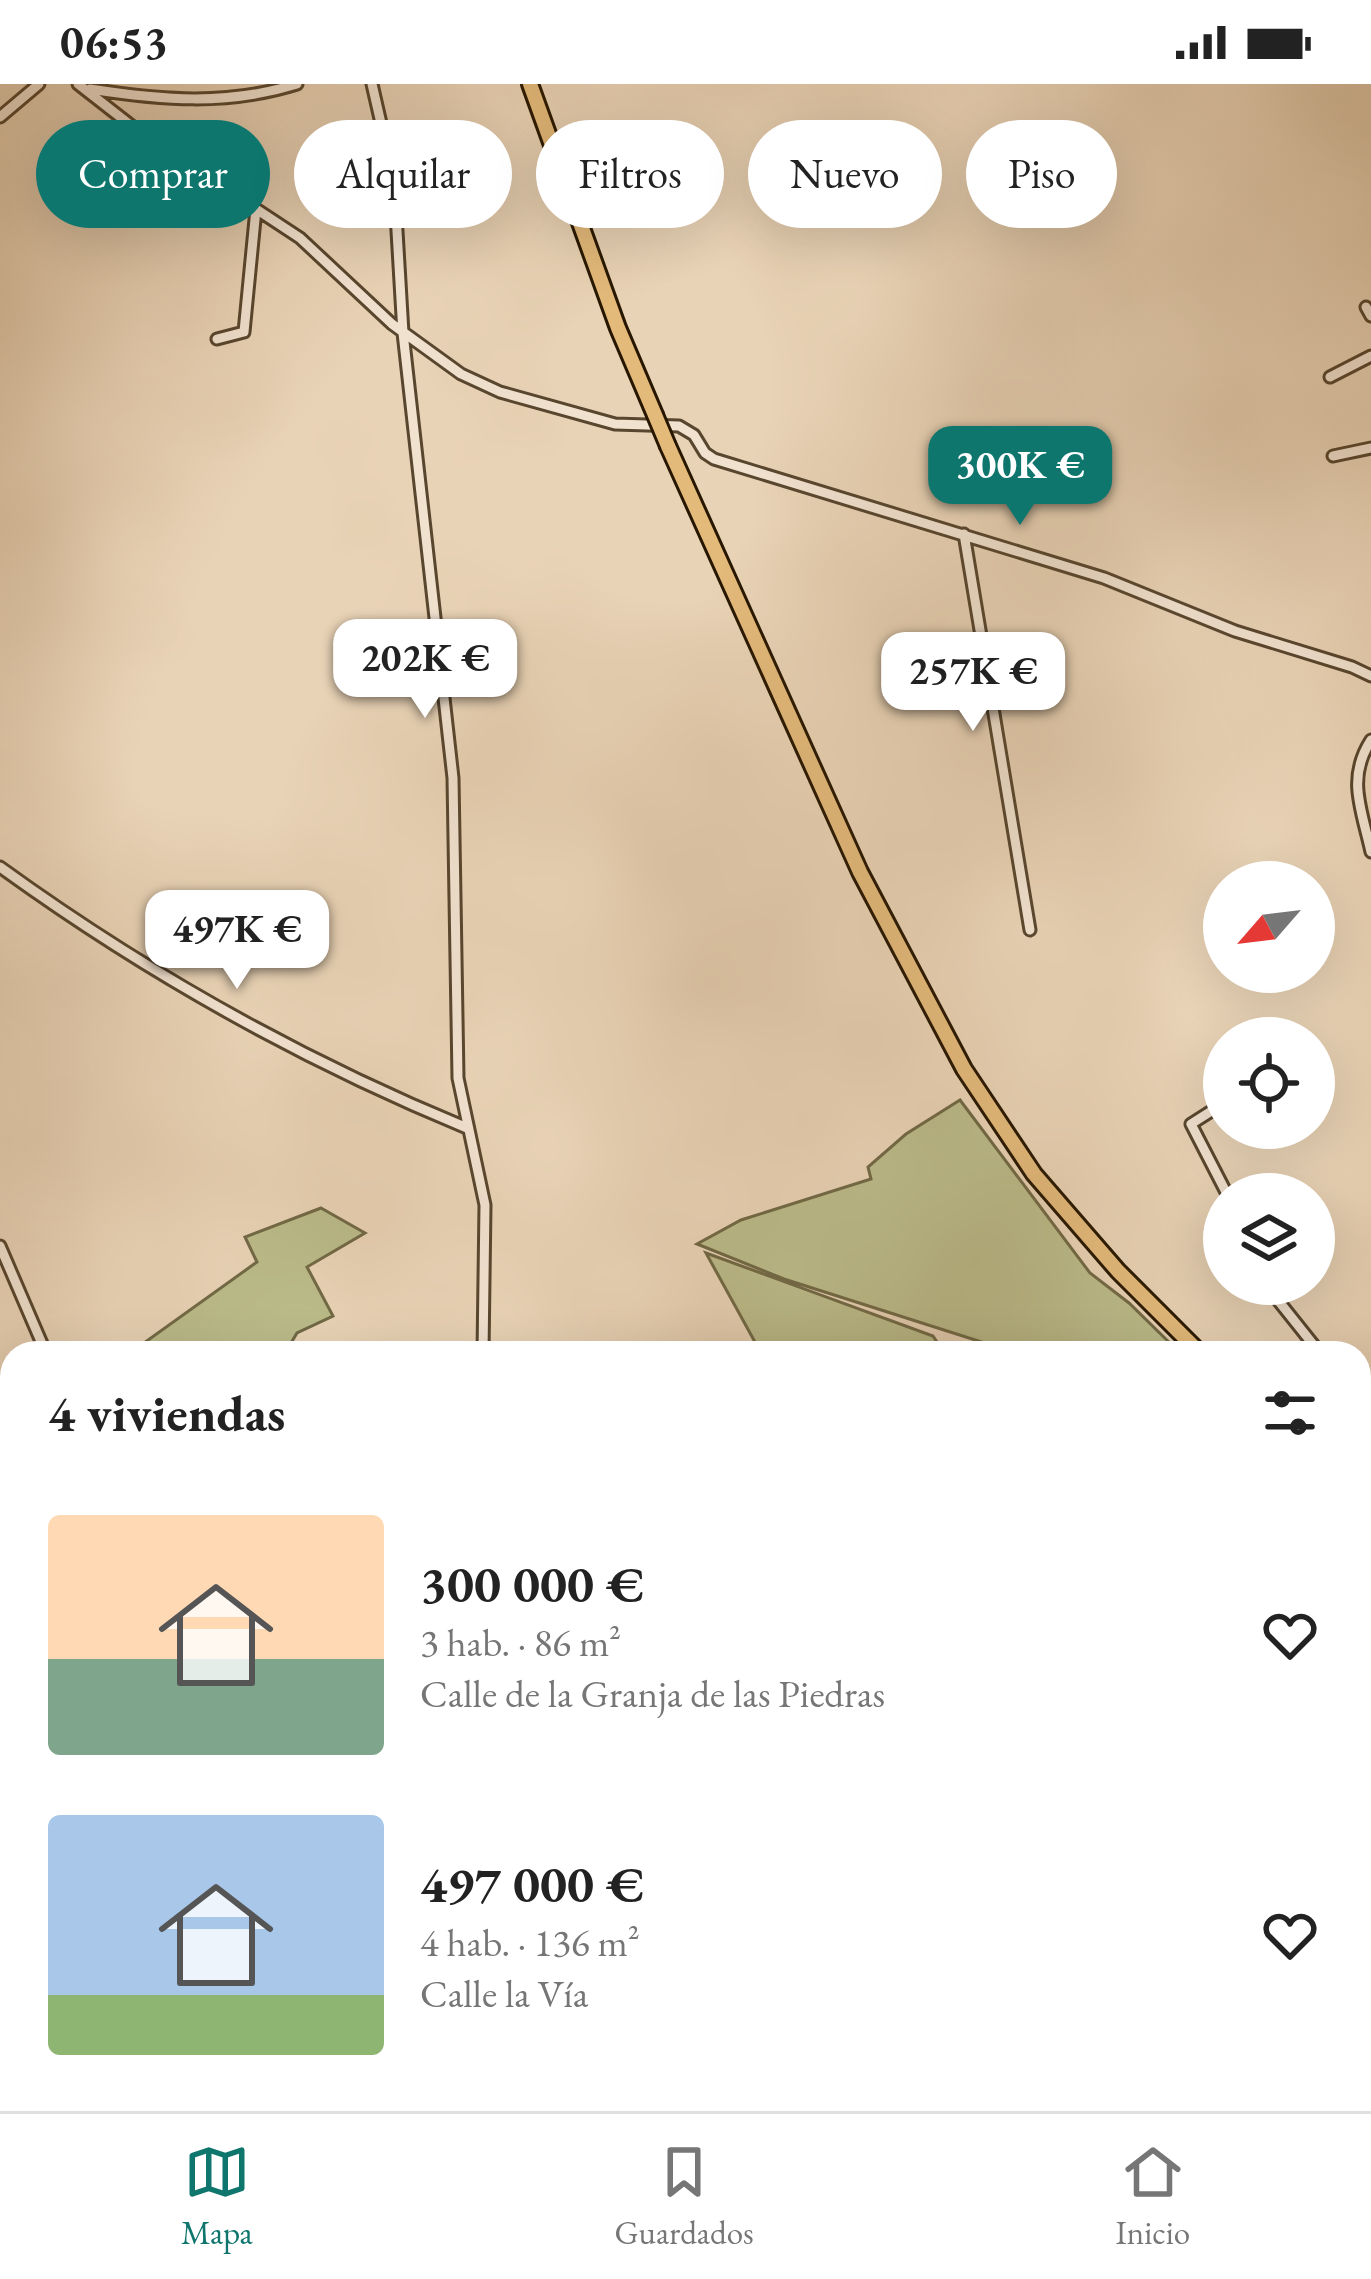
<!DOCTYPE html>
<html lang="es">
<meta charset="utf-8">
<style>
body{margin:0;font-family:"EB Garamond",serif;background:#f2f2f2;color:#222;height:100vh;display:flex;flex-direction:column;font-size:45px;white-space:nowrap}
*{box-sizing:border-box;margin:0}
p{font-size:39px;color:#767676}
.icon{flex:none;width:66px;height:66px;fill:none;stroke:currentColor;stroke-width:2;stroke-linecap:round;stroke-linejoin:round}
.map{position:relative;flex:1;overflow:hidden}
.drawer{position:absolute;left:0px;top:1257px;width:1371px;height:771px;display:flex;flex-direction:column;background:#fff;border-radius:36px 36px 0 0;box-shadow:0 12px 48px #0002}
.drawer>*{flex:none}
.guide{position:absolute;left:36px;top:36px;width:1299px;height:108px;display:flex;gap:24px}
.needle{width:78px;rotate:242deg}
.tools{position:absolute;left:1203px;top:777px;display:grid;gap:24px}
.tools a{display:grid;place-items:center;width:132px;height:132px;border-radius:50%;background:#fff;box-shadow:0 12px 48px #0002;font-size:60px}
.price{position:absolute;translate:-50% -102px;padding:0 27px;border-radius:24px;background:#fff;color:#222;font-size:39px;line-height:78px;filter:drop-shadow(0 3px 6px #0008)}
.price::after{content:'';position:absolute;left:50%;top:72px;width:36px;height:27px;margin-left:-18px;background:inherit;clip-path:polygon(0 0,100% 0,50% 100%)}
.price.on{background:#0f766e;color:#fff}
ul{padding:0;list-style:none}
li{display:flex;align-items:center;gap:36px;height:300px;padding:0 48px}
li span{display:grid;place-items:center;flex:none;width:336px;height:240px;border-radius:12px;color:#555}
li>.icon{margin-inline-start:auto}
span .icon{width:144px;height:144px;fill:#fffc;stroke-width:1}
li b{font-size:51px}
h2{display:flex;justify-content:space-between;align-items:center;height:144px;padding:0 48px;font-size:51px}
.pill{padding:0 42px;border-radius:54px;background:#fff;box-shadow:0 12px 48px #0002;font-size:42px;line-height:108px}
.pill.on{background:#0f766e;color:#fff}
.status{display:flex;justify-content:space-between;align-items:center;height:84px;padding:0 60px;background:#fff;direction:ltr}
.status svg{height:33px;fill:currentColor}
.dock{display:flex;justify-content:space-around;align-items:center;height:168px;border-top:3px solid #e0e0e0;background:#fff;font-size:33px;color:#767676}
.dock a{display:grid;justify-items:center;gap:6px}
.dock .on{color:#0f766e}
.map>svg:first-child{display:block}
</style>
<div class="status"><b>06:53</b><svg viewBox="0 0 49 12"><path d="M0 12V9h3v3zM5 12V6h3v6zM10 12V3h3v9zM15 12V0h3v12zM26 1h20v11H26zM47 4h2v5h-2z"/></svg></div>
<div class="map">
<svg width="1371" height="2027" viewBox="0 0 1371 2027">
<rect width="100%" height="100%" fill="#e9d3b6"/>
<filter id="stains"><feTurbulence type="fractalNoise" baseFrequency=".00167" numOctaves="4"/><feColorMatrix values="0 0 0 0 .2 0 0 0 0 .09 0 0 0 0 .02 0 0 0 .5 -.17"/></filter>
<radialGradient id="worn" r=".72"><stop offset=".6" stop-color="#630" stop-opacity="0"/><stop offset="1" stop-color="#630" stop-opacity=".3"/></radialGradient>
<path fill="#bbbb8a" stroke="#716945" stroke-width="3" d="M960,1016L1090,1189L1129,1219L1180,1269H1016L784,1195L697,1160L741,1136L871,1095L868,1083L906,1050Z
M321,1124L365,1149L307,1183L333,1232L297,1249L285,1269H120L144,1259L257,1178L245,1153Z
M706,1169L933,1252L944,1269H761Z
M584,2016H866L870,2027H588Z"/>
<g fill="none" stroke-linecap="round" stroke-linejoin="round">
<defs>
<path id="minor" d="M78,0L142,50L300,154L392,240L461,290L500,308L615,340L679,342L694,351L705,369L714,375L1104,494L1235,547L1352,583L1371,592
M372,0L394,96L403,249L453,694L458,994L485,1121L483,1269
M90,5C161,16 227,22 297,0
M0,33L39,0
M1366,223L1371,232
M217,255L244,248L256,125
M1330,293L1371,272
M1333,372L1371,364
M964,450L1030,846
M1371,656C1346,695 1362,726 1371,768
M0,783C145,888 302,976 467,1044
M1224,1019L1191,1040L1227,1110
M0,1162L46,1269
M1265,1200L1320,1269
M1359,1310L1371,1323
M1359,1562L1371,1556
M1359,1990L1371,1983
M1359,2000L1371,2020
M1323,2016L1330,2027
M126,2027L128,2016
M479,2027L480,2016
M490,2027L511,2016
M1301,2027L1318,2016"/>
<path id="trunk" d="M530,0L618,244L655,331
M668,362L860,788L964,985L1034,1090L1118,1187L1200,1269
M1359,1390L1371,1398"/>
</defs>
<use href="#minor" stroke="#58462e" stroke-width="15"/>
<use href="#trunk" stroke="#271700" stroke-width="20"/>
<use href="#minor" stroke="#f1e2d0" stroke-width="9"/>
<use href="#trunk" stroke="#e4ba7b" stroke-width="14"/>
<defs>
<path id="trunk-bridge" d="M655,331L668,362"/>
</defs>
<use href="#trunk-bridge" stroke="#271700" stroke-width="20" stroke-linecap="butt"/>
<use href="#trunk-bridge" stroke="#e4ba7b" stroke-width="14"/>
</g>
<rect width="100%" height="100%" filter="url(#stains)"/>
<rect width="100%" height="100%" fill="url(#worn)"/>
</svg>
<div class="tools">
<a><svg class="needle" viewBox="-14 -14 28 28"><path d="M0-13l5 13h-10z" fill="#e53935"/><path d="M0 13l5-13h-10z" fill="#767676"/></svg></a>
<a><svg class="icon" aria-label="locate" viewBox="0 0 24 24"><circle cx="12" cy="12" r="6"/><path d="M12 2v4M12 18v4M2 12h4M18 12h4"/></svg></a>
<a><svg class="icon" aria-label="layers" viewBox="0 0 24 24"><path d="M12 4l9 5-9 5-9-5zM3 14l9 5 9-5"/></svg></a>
</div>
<b class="price on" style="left:1020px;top:444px">300K €</b>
<b class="price" style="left:425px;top:637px">202K €</b>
<b class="price" style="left:973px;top:650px">257K €</b>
<b class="price" style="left:237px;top:908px">497K €</b>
<div class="guide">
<a class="pill on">Comprar</a>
<a class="pill">Alquilar</a>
<a class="pill">Filtros</a>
<a class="pill">Nuevo</a>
<a class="pill">Piso</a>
</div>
<section class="drawer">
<h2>4 viviendas<svg class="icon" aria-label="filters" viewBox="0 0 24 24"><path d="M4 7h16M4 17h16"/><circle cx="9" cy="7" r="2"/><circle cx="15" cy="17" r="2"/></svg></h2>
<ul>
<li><span style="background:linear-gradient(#ffd9b3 60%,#7fa58c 0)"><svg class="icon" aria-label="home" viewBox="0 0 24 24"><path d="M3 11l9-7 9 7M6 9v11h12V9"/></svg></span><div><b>300 000 €</b><p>3 hab. · 86 m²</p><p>Calle de la Granja de las Piedras</p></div><svg class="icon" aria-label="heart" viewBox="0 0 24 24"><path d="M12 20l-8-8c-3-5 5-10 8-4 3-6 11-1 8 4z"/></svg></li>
<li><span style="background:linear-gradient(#a9c7e8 75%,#8fb573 0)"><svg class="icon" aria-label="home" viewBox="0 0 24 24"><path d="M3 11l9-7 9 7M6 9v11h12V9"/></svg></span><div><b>497 000 €</b><p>4 hab. · 136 m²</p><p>Calle la Vía</p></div><svg class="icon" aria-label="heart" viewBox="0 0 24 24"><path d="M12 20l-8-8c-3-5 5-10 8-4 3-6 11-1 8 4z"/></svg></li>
</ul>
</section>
</div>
<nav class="dock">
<a class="on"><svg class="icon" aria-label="map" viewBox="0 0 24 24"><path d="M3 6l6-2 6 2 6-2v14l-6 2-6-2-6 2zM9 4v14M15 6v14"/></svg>Mapa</a>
<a><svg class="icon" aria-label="saved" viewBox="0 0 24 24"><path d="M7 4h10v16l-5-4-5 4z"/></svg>Guardados</a>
<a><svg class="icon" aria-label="home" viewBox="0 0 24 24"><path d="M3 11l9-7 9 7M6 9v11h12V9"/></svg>Inicio</a>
</nav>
